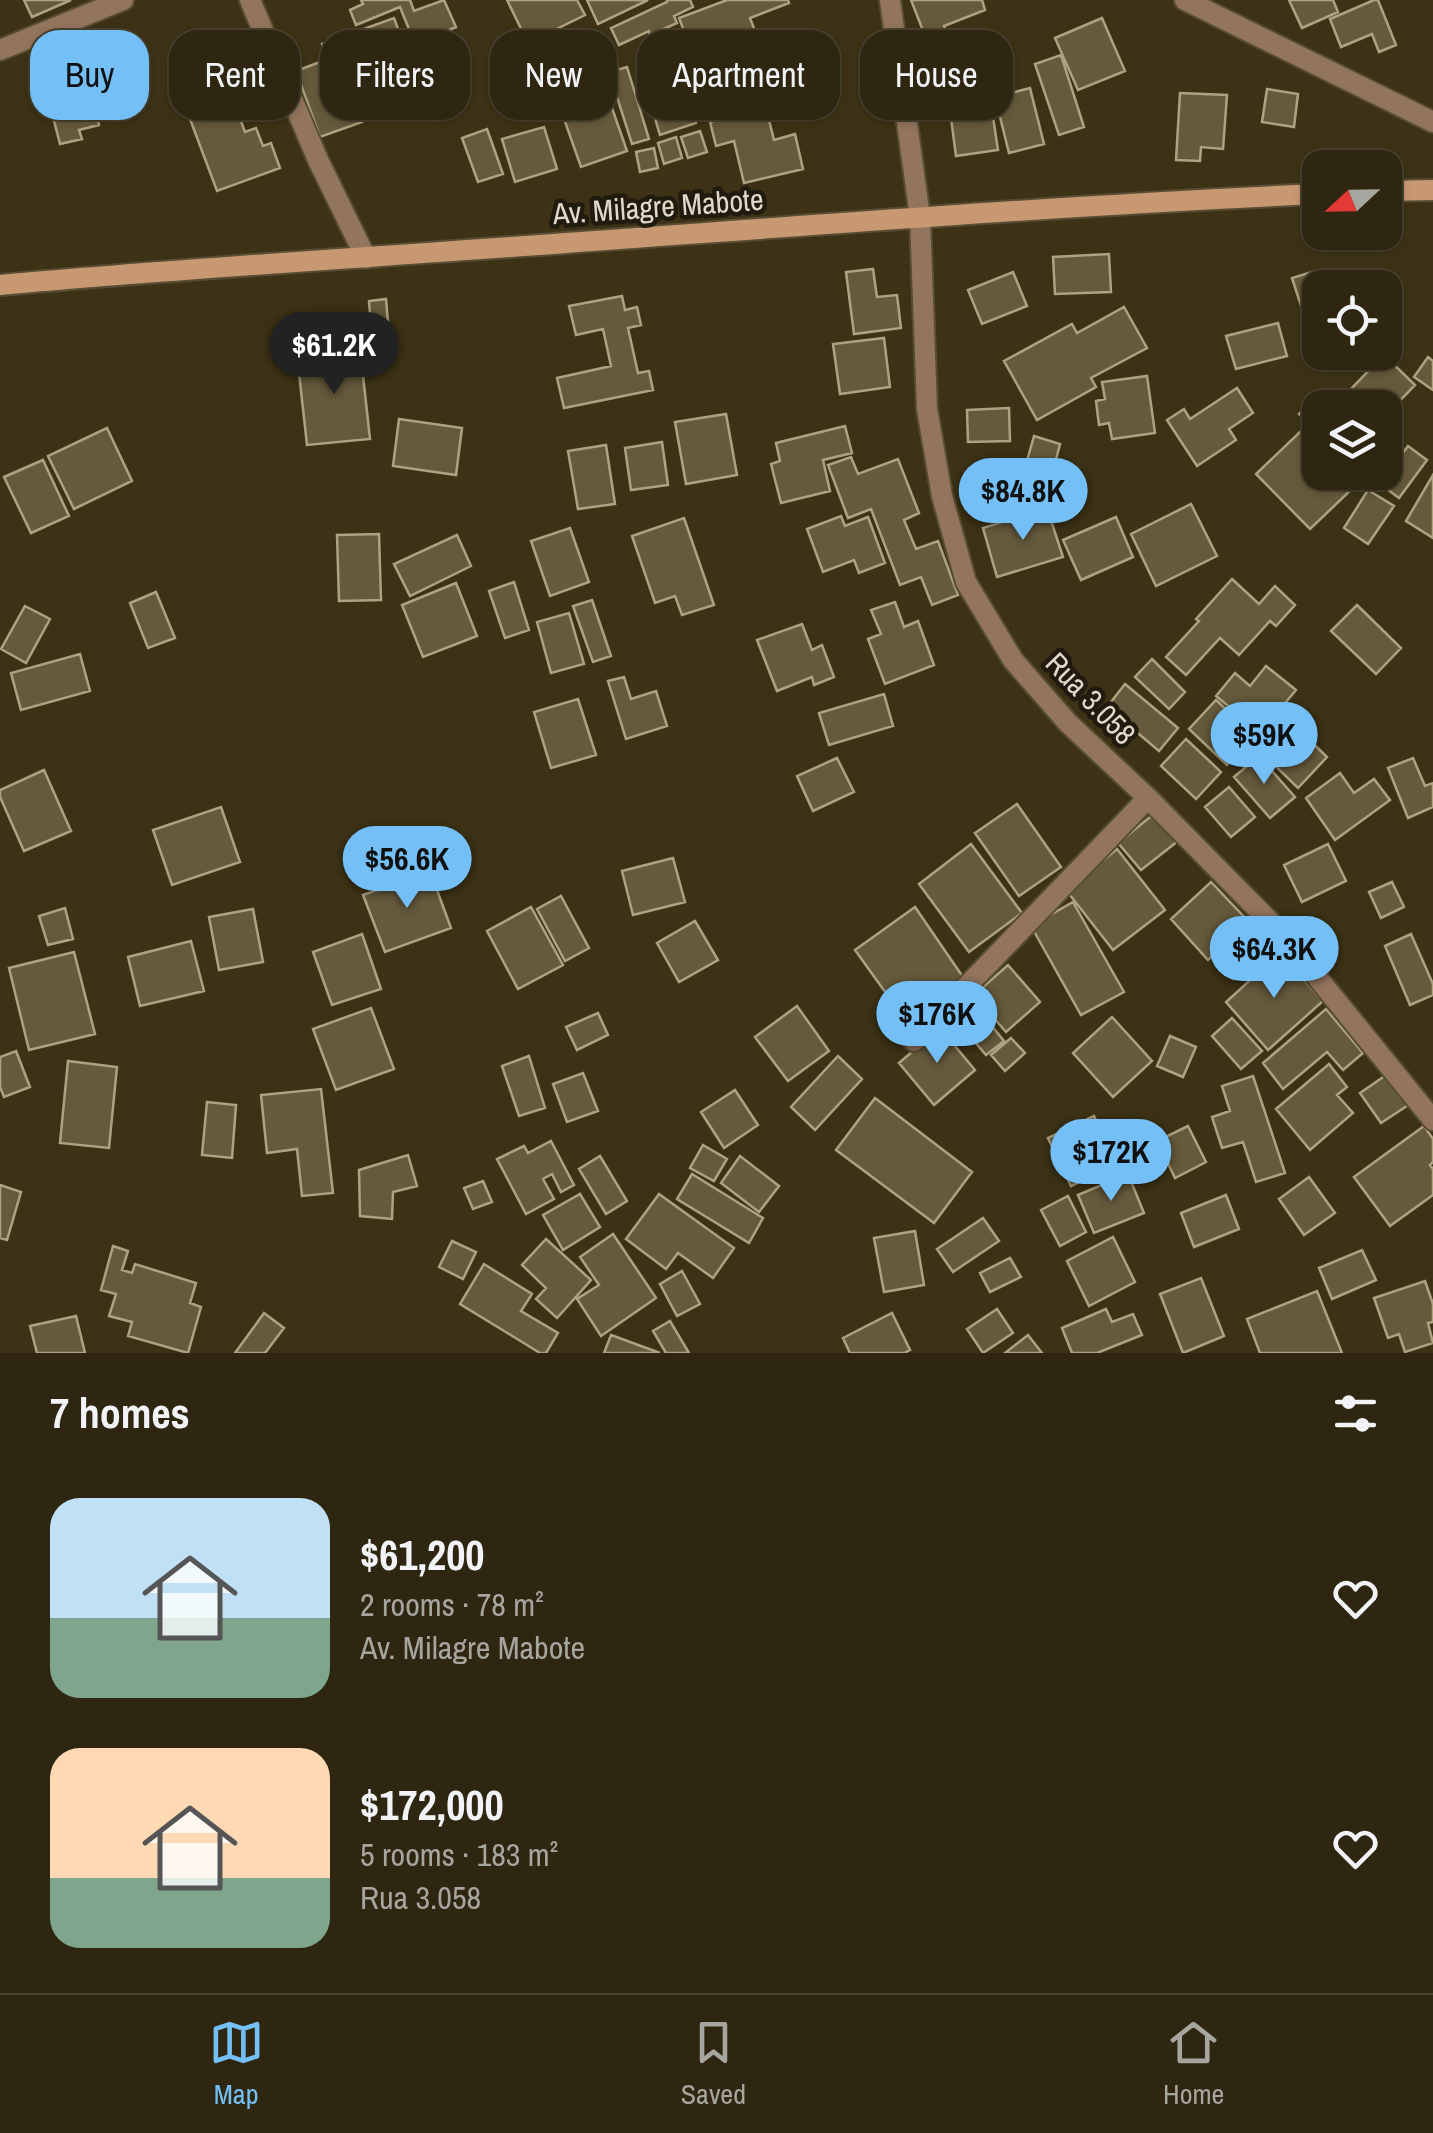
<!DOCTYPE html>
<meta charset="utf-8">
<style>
body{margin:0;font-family:"Archivo Narrow",sans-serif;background:#3a321e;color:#f1f3f6;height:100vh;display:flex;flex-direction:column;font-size:38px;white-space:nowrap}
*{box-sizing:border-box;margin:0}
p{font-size:32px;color:#a7a59f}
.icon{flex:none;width:55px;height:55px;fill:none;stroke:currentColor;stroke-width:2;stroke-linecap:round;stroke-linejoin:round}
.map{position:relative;height:1353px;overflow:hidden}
.sheet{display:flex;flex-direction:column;background:#2e2610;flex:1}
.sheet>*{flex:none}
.top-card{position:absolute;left:30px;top:30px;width:1375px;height:90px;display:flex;gap:20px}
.needle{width:65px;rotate:248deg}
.controls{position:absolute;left:1302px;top:150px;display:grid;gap:20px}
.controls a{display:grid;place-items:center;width:100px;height:100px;border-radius:20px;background:#2e2610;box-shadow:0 2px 8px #0004,0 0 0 2px #494330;font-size:50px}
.price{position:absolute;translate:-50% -85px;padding:0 22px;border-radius:35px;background:#74c0f6;color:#111;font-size:32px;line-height:65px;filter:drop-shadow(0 2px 5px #0008)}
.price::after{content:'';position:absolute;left:50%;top:60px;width:30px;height:22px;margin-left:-15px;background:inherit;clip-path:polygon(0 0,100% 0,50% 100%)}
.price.on{background:#222;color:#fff}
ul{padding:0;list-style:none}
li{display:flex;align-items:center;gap:30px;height:250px;padding:0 50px}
li span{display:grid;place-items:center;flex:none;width:280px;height:200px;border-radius:30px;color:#555}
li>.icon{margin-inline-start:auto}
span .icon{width:120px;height:120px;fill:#fffc;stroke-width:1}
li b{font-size:42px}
h2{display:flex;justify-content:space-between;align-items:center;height:120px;padding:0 50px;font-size:42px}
.chip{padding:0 35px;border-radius:30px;background:#2e2610;box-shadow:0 2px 8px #0004,0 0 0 2px #494330;font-size:35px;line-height:90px}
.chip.on{background:#74c0f6;color:#111}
.tabs{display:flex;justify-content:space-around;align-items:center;height:140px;border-top:2px solid #494330;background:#2e2610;font-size:28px;color:#a7a59f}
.tabs a{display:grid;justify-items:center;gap:5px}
.tabs .on{color:#74c0f6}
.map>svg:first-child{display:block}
</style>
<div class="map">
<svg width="1433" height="1353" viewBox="0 0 1433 1353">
<rect width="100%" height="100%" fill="#3d3215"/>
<path fill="#665a3c" stroke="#aea281" stroke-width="2.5" d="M24,0H71L32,17Z
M361,0H410L414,11L444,0L456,27L438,35L442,44L419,54L400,7L356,25L350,10L363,4Z
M507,0H577L585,15L528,43Z
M587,0H648L598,24Z
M667,0H690L693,7L674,16L677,23L650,35L649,31L619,45L611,28L667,2Z
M727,0H788L789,3L750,18L775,83L715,106L708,87L682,97L672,71L696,62L679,18Z
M911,0H982L985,10L944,26L965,82L922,99L905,55L929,46Z
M1289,0H1333L1338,12L1302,28Z
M1374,0H1378L1396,45L1379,52L1372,34L1341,47L1330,19Z
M394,18L420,88L358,111L362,122L320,137L296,71L328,59L322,44Z
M1102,18L1125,71L1078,90L1055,38Z
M241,55L254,88L232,97L245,132L256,128L263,146L271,143L280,168L217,191L175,79Z
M1061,55L1084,127L1059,135L1035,64Z
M102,59L110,92L92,97L99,125L79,130L82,139L60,144L42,74Z
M627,67L649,139L632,144L609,72Z
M603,82L627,151L581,167L557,99Z
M1030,88L1044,144L1009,153L995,97Z
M1267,89L1298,94L1294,127L1262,122Z
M1180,93L1227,95L1223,149L1201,147L1200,161L1176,160Z
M990,97L998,150L956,156L949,103Z
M690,103L696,123L660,135L654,115Z
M766,108L774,140L795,134L803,169L744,183L734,141L716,146L710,122Z
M544,127L557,169L515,182L502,139Z
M487,129L503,174L478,182L462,138Z
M700,131L707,152L688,158L681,137Z
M676,137L682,158L664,164L658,143Z
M654,148L658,168L640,172L636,152Z
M1109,254L1111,292L1055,294L1053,257Z
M873,269L877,297L897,295L901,328L854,334L846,272Z
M1315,271L1321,288L1320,303L1302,309L1292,278Z
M1013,272L1027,306L982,324L968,290Z
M1385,290L1402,343L1385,349Z
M622,296L625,310L637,307L641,325L628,328L638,373L649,371L653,390L564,408L557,378L611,366L603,329L576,335L569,306Z
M386,299L391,356L373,357L369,301Z
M1124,307L1147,348L1091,378L1096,387L1037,420L1004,361L1072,324L1077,333Z
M1278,323L1287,356L1236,369L1226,336Z
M884,338L890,387L840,394L833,344Z
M360,348L370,439L307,445L297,355Z
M1384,355L1415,385L1385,416V408H1366L1349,391Z
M1428,357L1433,361V390L1414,377Z
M1147,376L1155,433L1112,439L1109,423L1099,425L1096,401L1105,399L1102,382Z
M1237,388L1253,413L1229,429L1236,440L1197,466L1167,420L1184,409L1190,419Z
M1319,392L1337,408H1320V434L1299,414Z
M1009,408L1010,441L968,442L967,410Z
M726,414L737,475L686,484L675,422Z
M399,419L462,428L456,475L393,466Z
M845,426L852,453L823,460L830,491L781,503L771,464L780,461L776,443Z
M107,428L132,481L74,509L48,456Z
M1301,431L1320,452V472H1340L1354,487L1310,529L1256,474Z
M1034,436L1060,444L1052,475L1025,468Z
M662,442L668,485L631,490L625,448Z
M606,445L615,504L578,509L568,451Z
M1408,446L1427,460L1399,498L1380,484Z
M851,457L858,474L898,459L919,513L904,520L916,549L938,541L958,595L932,605L921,577L900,585L871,509L848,518L828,465Z
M43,460L69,516L31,533L4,477Z
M1433,475V538L1406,521Z
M1368,490L1394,506L1368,544L1344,528Z
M1191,504L1217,556L1156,586L1131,534Z
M1047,508L1063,557L997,577L983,528Z
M841,516L845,526L868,517L885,563L859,573L854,560L823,572L807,529Z
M1116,517L1133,557L1081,580L1063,540Z
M684,518L714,605L682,615L675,596L655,603L632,536Z
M570,528L589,582L550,596L531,541Z
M379,534L381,600L339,601L337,535Z
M457,535L471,566L410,596L394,564Z
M1232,579L1259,604L1275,586L1295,605L1276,626L1270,621L1239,655L1220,638L1186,675L1166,657L1199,621L1196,619Z
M514,582L529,630L505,638L489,591Z
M456,583L477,636L423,657L402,605Z
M156,592L175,638L148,648L130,603Z
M592,600L611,656L593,662L573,606Z
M895,602L904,627L918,621L934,665L885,684L868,639L881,634L871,610Z
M1357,605L1401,648L1376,674L1331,631Z
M25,606L50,619L26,663L1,649Z
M569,613L584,664L551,673L537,622Z
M802,624L812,650L822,645L834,677L814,685L812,677L777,691L757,640Z
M80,654L90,691L21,710L11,673Z
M1152,659L1185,692L1169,709L1135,677Z
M1266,666L1296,690L1276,714L1273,712L1259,731L1216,696L1235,673L1250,686Z
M624,677L631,699L656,691L667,726L626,739L608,681Z
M1125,684L1178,728L1159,751L1107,707Z
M884,694L893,726L829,745L819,713Z
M578,699L596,755L551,768L534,712Z
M1216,700L1254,735L1227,765L1189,729Z
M1288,719L1327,757L1298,788L1259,750Z
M1186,739L1221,772L1196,799L1161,766Z
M1259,756L1295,797L1270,818L1234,777Z
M837,758L854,792L813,811L797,776Z
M1413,758L1425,786L1433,783V807L1408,818L1388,768Z
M44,770L71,831L24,851L0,797V790Z
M1340,773L1354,793L1374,779L1390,800L1335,840L1306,798Z
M1229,787L1255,817L1231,837L1205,807Z
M1017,804L1061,867L1019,896L975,833Z
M221,807L240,862L172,885L153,830Z
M1155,813L1178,841L1141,870L1118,843Z
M971,844L1022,913L969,952L919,884Z
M1328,844L1346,881L1302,902L1284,865Z
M1117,849L1165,910L1113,950L1066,890Z
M673,858L685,902L633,915L622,871Z
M430,871L451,928L385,952L363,895Z
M1211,882L1249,922L1208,960L1171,919Z
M1392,882L1404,907L1381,918L1369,892Z
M561,896L589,948L565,961L537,909Z
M1073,902L1124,992L1081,1015L1031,926Z
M531,907L563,965L518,989L487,931Z
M915,907L965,980L906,1021L855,950Z
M65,908L73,939L48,945L39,916Z
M253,909L263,962L219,970L209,917Z
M695,921L718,960L679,982L657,943Z
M1260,922L1276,940L1233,979L1216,962Z
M362,934L381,989L332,1005L313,952Z
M1411,934L1433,984V995L1410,1005L1385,946Z
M191,941L204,991L140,1006L128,957Z
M74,952L95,1034L29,1050L9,968Z
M1280,953L1323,1001L1268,1050L1226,1002Z
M1008,965L1040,1002L1006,1032L974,995Z
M970,999L1004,1041L986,1055L951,1014Z
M797,1006L829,1051L788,1081L755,1037Z
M371,1008L394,1069L336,1090L313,1029Z
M1326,1009L1363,1053L1343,1070L1327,1052L1283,1089L1263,1063Z
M598,1013L608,1035L577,1050L566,1027Z
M1112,1017L1152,1061L1113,1097L1073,1053Z
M1232,1018L1262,1051L1241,1069L1212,1036Z
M940,1028L975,1070L934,1105L899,1063Z
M1170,1036L1196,1047L1183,1077L1157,1066Z
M1011,1038L1025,1053L1005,1071L991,1055Z
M16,1051L30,1087L4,1097L0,1087V1057Z
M529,1056L545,1108L519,1116L502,1066Z
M838,1056L862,1079L815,1130L791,1107Z
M68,1061L117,1067L109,1148L60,1143Z
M1329,1064L1347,1087L1337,1095L1353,1113L1310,1150L1276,1109Z
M583,1073L598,1111L567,1122L553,1084Z
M1389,1073L1410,1104L1381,1123L1360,1093Z
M1253,1076L1285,1173L1256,1182L1243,1142L1222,1148L1212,1117L1230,1111L1222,1086Z
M321,1089L333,1193L302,1196L297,1149L267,1153L261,1095Z
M735,1090L758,1125L724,1148L701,1112Z
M875,1098L972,1172L934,1223L836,1150Z
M207,1102L236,1105L232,1158L202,1155Z
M1094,1116L1117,1164L1071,1186L1048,1138Z
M1188,1126L1206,1162L1175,1178L1157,1141Z
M1424,1126L1433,1139V1162L1430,1165L1433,1169V1195L1390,1226L1354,1177Z
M551,1141L574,1185L561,1192L552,1174L543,1179L554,1199L526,1214L497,1159L524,1146L528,1153Z
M703,1145L727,1159L714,1181L690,1168Z
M408,1155L417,1186L393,1192L392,1219L360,1216L359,1170Z
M600,1156L627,1201L606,1214L579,1169Z
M740,1156L779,1186L759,1212L721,1183Z
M692,1174L763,1218L749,1243L677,1199Z
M1128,1174L1144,1213L1094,1233L1078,1195Z
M1309,1177L1335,1213L1304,1235L1279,1199Z
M483,1181L492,1202L473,1209L464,1188Z
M0,1185L21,1192L7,1240L0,1238Z
M580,1194L600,1227L563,1250L543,1215Z
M659,1194L734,1248L713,1278L678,1253L666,1269L626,1239Z
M1226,1195L1239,1229L1194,1247L1181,1213Z
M1068,1196L1086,1232L1060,1246L1041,1210Z
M983,1218L999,1241L953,1272L937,1249Z
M915,1231L924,1285L884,1292L874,1238Z
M613,1234L656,1298L601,1336L577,1299L599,1285L580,1257Z
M1113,1237L1135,1282L1089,1306L1067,1261Z
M546,1239L591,1280L557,1318L536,1299L546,1288L522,1265Z
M452,1241L476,1252L463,1279L439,1267Z
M113,1246L128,1251L122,1270L132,1273L135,1264L196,1283L190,1303L201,1307L188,1353L128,1336L132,1322L109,1316L116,1294L101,1290Z
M1362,1250L1376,1280L1332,1299L1319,1268Z
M1010,1258L1021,1277L990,1292L980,1273Z
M484,1264L532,1294L521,1311L558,1333L546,1353H540L460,1304Z
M682,1271L700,1304L677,1316L660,1284Z
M1201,1278L1224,1336L1183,1353L1160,1294Z
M1425,1281L1433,1304V1322L1428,1323L1433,1343L1405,1352L1399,1334L1388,1338L1374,1298Z
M1317,1291L1342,1353H1260L1247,1319Z
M997,1309L1013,1333L983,1353L967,1329Z
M1106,1309L1112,1322L1133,1314L1142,1335L1097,1353H1072L1062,1328Z
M264,1313L284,1328L265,1353H235Z
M892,1313L910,1350L904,1353H850L843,1338Z
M76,1316L85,1353H37L30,1326Z
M670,1321L689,1353H666L653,1331Z
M611,1335L660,1353H604Z
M1028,1335L1042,1353H1005Z"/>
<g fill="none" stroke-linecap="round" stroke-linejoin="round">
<defs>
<path id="street" d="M250,0L318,160L366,258
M890,0L920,217L927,409L942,496L966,582L1013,660L1068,723L1148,798L1282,934L1433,1120
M1185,0L1433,122
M0,50L123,0
M914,1041L1148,798"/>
<path id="secondary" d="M1385,191L1433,190
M0,285C188,268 377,257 566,243C817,225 1068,205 1320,194"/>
</defs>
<use href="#street" stroke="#574d32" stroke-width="24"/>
<use href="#secondary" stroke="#574d32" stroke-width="24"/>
<use href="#street" stroke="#93745d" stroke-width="20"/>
<use href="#secondary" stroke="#c89873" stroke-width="20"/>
</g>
<g text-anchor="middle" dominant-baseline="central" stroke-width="9" stroke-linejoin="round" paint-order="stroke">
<g font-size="30" fill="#e0dac9" stroke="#201b0e">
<text transform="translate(658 206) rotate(-4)">Av. Milagre Mabote</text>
<text transform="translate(1091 698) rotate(46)">Rua 3.058</text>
</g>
</g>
</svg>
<div class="controls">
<a><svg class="needle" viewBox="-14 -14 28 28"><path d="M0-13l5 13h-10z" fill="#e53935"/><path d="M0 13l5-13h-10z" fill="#a7a59f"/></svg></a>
<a><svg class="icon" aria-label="locate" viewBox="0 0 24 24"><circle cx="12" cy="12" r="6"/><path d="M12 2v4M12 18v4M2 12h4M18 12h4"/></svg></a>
<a><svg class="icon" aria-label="layers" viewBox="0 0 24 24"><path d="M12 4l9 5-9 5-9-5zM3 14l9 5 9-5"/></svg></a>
</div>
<b class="price on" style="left:334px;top:397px">$61.2K</b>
<b class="price" style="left:1023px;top:543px">$84.8K</b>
<b class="price" style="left:1264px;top:787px">$59K</b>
<b class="price" style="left:407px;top:911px">$56.6K</b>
<b class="price" style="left:1274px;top:1001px">$64.3K</b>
<b class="price" style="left:937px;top:1066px">$176K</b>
<b class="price" style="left:1111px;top:1204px">$172K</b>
<div class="top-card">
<a class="chip on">Buy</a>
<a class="chip">Rent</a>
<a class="chip">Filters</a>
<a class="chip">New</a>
<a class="chip">Apartment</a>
<a class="chip">House</a>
</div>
</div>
<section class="sheet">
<h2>7 homes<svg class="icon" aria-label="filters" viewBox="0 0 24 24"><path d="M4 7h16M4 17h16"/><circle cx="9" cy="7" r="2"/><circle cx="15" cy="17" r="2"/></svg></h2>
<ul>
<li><span style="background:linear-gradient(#bfe0f5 60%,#7fa58c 0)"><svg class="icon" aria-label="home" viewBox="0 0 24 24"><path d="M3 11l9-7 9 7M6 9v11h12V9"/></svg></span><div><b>$61,200</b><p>2 rooms · 78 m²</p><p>Av. Milagre Mabote</p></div><svg class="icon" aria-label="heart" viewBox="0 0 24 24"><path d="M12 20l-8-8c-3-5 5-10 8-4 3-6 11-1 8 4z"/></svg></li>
<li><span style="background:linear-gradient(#ffd9b3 65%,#7fa58c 0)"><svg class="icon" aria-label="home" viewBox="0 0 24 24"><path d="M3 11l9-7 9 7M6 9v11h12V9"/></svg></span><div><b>$172,000</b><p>5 rooms · 183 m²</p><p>Rua 3.058</p></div><svg class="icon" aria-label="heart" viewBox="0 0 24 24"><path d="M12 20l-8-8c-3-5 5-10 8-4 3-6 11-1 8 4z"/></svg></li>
</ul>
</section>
<nav class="tabs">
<a class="on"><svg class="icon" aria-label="map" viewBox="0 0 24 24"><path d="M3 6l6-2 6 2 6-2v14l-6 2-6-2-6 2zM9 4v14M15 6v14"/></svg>Map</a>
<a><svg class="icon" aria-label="saved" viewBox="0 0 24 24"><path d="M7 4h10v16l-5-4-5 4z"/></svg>Saved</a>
<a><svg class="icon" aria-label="home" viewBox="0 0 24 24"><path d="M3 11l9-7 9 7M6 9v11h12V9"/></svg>Home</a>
</nav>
